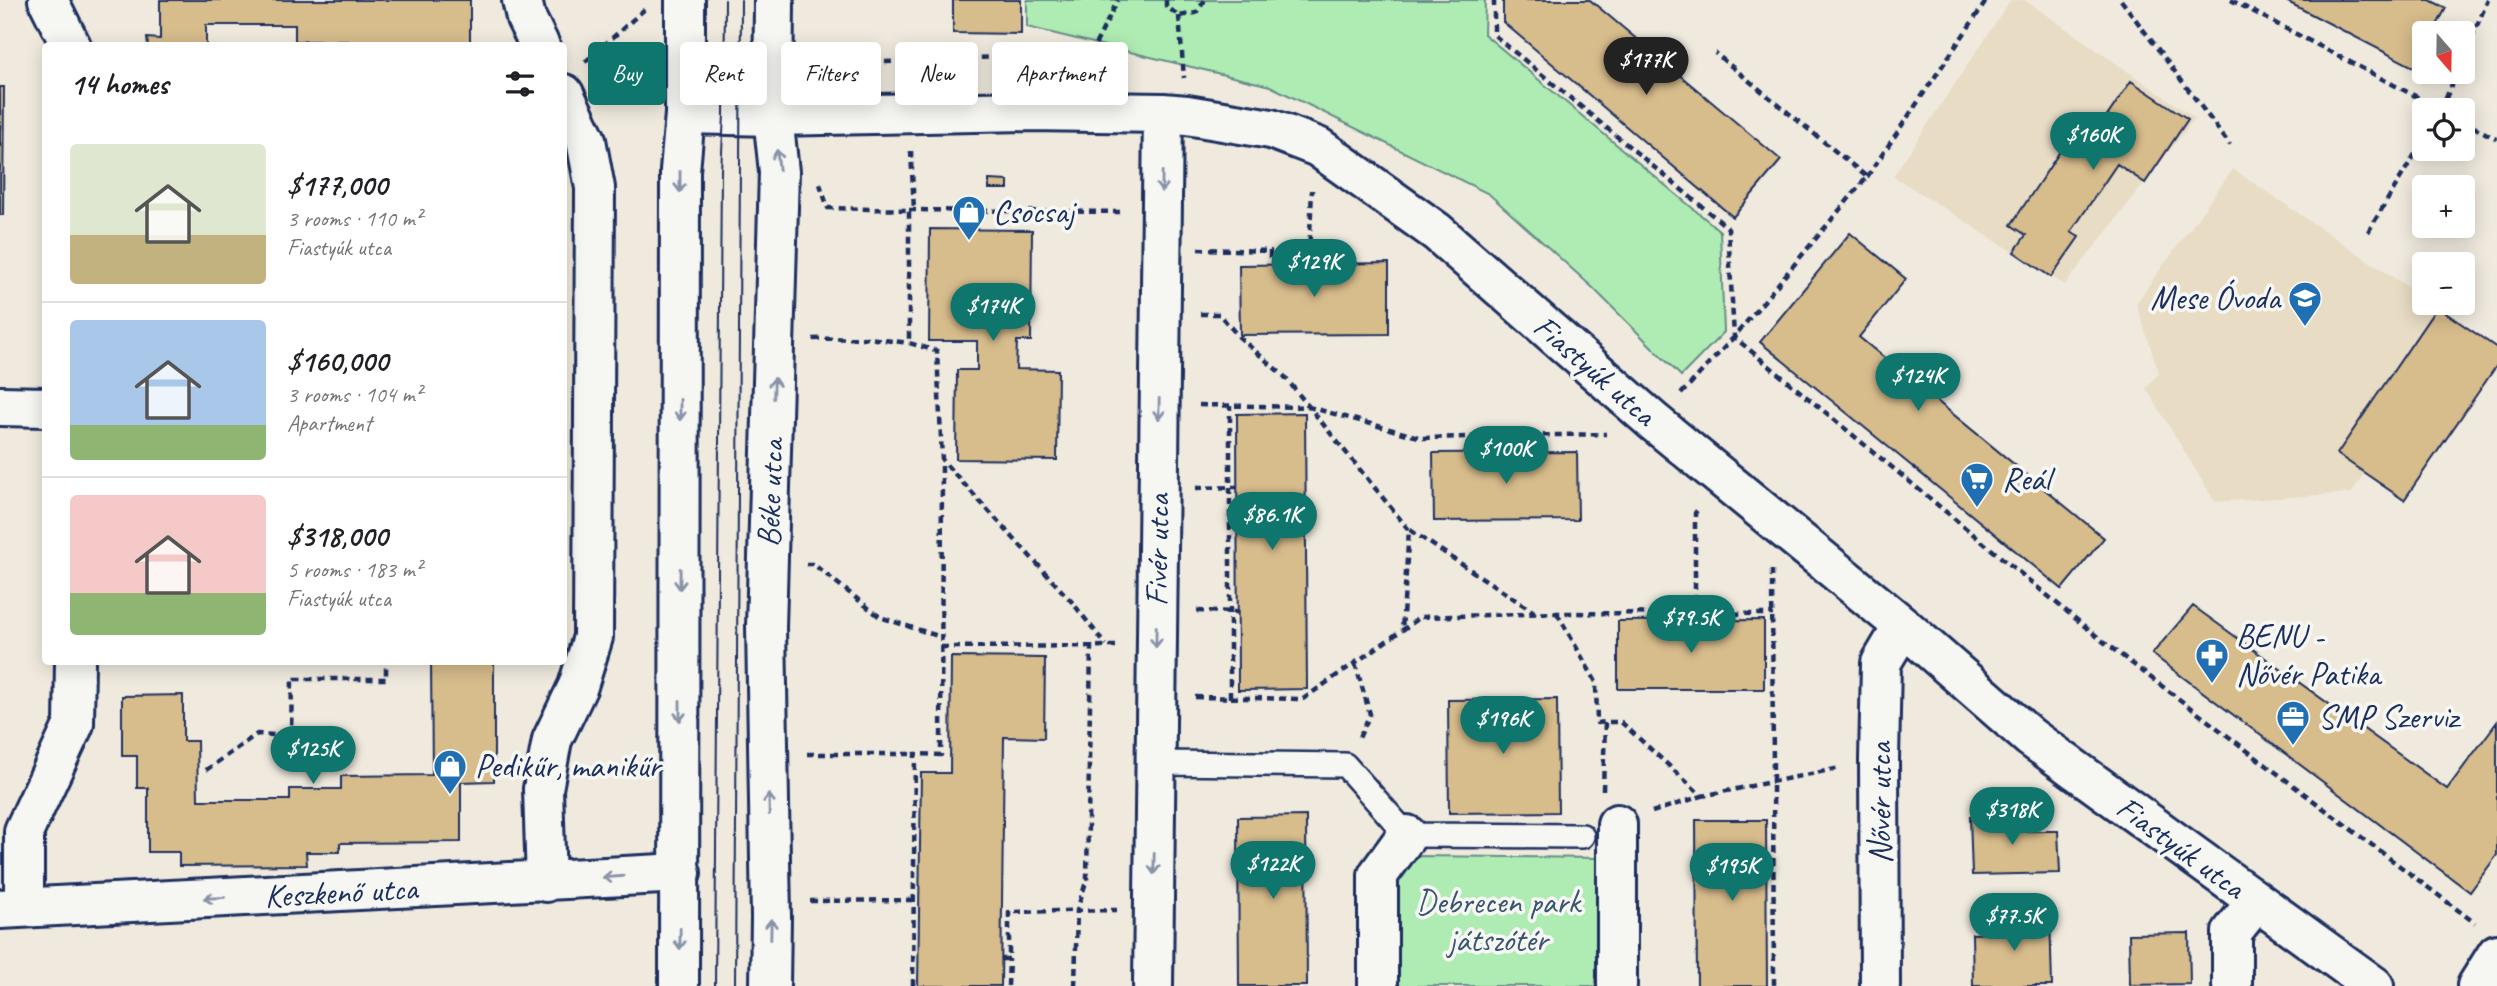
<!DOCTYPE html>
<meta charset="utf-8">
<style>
body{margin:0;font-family:Caveat,sans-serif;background:#f6f6f6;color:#202124;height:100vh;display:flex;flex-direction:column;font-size:26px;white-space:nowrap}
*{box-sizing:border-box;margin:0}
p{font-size:23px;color:#757577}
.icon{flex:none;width:38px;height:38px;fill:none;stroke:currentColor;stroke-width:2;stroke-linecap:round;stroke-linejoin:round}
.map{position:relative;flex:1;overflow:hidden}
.sheet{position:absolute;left:42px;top:42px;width:525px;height:623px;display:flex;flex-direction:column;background:#fff;border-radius:7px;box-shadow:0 4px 18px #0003}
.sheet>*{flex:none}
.top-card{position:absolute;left:588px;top:42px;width:665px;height:63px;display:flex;gap:14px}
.needle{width:46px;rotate:160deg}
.buttons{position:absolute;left:2412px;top:21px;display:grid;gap:14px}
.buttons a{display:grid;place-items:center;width:63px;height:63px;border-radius:7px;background:#fff;box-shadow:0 4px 18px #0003;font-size:35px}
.price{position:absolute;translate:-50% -60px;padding:0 16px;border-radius:24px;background:#0f766e;color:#fff;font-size:23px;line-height:46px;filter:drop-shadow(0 2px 4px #0008)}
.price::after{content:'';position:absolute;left:50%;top:42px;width:21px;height:16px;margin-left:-10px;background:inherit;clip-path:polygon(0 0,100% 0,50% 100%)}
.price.active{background:#222;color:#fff}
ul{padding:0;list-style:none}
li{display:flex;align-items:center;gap:21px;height:175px;padding:0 28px}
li+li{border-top:2px solid #e0e0e0}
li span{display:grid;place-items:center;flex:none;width:196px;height:140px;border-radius:7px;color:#555}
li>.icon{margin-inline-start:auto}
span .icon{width:84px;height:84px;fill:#fffc;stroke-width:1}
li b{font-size:30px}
h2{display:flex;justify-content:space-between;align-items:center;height:84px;padding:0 28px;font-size:30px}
.tag{padding:0 24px;border-radius:7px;background:#fff;box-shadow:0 4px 18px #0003;font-size:24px;line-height:63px}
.tag.active{background:#0f766e;color:#fff}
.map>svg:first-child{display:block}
</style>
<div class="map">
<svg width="2497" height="986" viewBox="0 0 2497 986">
<rect width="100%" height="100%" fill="#f0eade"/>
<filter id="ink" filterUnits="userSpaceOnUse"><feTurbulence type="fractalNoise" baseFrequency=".0143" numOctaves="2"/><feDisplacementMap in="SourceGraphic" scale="14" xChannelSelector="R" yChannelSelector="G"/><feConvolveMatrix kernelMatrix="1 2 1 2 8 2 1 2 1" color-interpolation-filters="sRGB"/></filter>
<g filter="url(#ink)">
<path fill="#e8dcc5" d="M2011,0H2025L2195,118L2065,285L1893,176Z
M2233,169L2424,298V303H2431L2497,348V365L2404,500L2364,473L2352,493L2215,502L2146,388L2159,373L2136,303Z"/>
<path fill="#afecb3" stroke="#658e88" stroke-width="2" d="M1027,0H1485L1484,34L1720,231L1724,332L1681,376L1592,287L1489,194L1270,86L1027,27Z
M1415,856L1603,858L1605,986H1391V882Z"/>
<path fill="#d7bc8c" stroke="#1b2f5e" stroke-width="2" d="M160,0H470V46H348V41H295V25H206V46H148L147,38L160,39Z
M953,0H1021V34L953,33Z
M1503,0H1590L1781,160L1733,217L1503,22Z
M2284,0H2430L2446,8L2433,33H2424V51L2415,68Z
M2131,81L2188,119L2145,183L2117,164L2071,232L2079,237L2051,277L2014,252L2026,235L2011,225L2081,120L2097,131Z
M0,87H4L3,215H0Z
M989,180L1008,181V189H989Z
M930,229L1032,230L1031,341H1017L1016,369L1058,370L1057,460L956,459L957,370H977V341H929Z
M1850,233L1906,279L1859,337L2104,538L2062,589L1760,342Z
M1389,263V334L1240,335L1239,265Z
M2437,307L2497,348V365L2404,500L2337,454Z
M1305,413L1307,689L1238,690L1237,414Z
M1577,452L1578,520L1434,521L1433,453Z
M2193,606L2447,789L2497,722V855L2470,892L2152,654Z
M1764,620V689H1618V621Z
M951,657L1045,658L1044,738L1004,737L1001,986H918L921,773H950Z
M431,662H494V781L461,782V842L340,843V852H306L307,865L179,866V852H148V788H137V756H122V696L183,695V741H197L198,800H290V789H341V776L432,775Z
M1557,699L1558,812L1449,813L1448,700Z
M2027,814V831H2058L2060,873L1972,875L1970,816Z
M1306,816L1307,986H1239L1238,817Z
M1696,820H1766L1767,986H1697Z
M2050,914L2052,986H1973L1972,934L1996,933L1995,915Z
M2189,933L2190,984L2130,985L2129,934Z"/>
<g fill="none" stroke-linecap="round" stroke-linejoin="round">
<defs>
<path id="lane" d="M1156,763L1345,765L1407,835L1582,836"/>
<path id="street" d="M48,0L71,46
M522,0L526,18L540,46
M685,114L773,116L1030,111L1163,113L1187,115L1271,129L1318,147L1437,232L1654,422L1903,626L2030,737L2374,986
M0,406L46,407
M546,882L543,789L552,740L578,686L593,637L595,188L586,140L564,94
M24,907V831L74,724L75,662
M0,909L681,873
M1153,986L1163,113
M1378,986V875L1407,835
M1617,986V824
M1880,986L1879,760L1881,663L1903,626
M2232,986V932L2256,902
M2477,986L2497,954"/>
<path id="secondary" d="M679,986L680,171L685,114V0
M770,986L771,917L766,627L779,172L773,116L774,0"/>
</defs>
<use href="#lane" stroke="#1b2f5e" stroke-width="28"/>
<use href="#street" stroke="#1b2f5e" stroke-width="44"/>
<use href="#secondary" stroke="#1b2f5e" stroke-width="44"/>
<path stroke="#1b2f5e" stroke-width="4.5" stroke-dasharray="7 5" stroke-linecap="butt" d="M1166,0V6L1179,16L1196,13L1205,0
M1494,0V35L1728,228L1734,337L2105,643L2475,923
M2121,0L2230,145
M2231,0L2442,110
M1179,16L1184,78
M2462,60L2488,0
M585,62L646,8
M816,62V65L1091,53L1118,0
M2441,110L2457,72
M2462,121L2497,139
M911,151L914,210
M1867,177L1987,0
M820,184L828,208L909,210V343L937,351L942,460L1072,602L1106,645
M909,210L1122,212
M2368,232L2424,139
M1198,249L1270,251V258L1309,256L1312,190
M1200,314H1219L1239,337L1284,376L1409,530L1402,630
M813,339L868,338L909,343
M1681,394L1734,337L1867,177L1715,53
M1199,405L1309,407L1422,438L1606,434
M1196,488L1237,487
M1410,530L1534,612
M806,564H813L880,617L941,637
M1772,570L1774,986
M1197,611L1238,612
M1557,613L1596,682L1597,723L1605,722
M1695,613V513L1700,507
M941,647L1120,646
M1355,663L1370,714L1359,738
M1195,697L1303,699L1421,617L1557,613L1773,614
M1230,698V406
M807,754H915
M206,770L257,734L291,736L292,679H386V662
M1603,790L1605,722H1621L1702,796L1840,768
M1652,812L1702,796
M810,901L914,900
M1002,959H1009V912L1117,910
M913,986L915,754L941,755L942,461
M1008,986L1009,959
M1075,986L1077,910L1087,879L1091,645"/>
<use href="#lane" stroke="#f6f6f2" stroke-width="23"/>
<use href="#street" stroke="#f6f6f2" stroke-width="38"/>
<use href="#secondary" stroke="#f6f6f2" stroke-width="38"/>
<path stroke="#1b2f5e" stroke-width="2" d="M715,986L721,170L724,115L725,0
M735,986L741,0"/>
</g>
<defs><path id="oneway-shaft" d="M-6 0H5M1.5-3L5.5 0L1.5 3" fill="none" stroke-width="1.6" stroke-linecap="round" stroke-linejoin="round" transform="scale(1.75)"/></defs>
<g stroke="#8892a8">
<use href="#oneway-shaft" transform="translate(778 160) rotate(-97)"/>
<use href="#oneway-shaft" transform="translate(680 182) rotate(90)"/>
<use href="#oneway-shaft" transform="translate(1162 182) rotate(91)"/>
<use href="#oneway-shaft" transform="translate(774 388) rotate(-88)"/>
<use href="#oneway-shaft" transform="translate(1159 409) rotate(91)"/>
<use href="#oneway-shaft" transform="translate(680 410) rotate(90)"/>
<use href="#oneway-shaft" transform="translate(680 579) rotate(91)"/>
<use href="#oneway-shaft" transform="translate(1156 637) rotate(91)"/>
<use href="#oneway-shaft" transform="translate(680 711) rotate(90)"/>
<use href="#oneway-shaft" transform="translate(769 804) rotate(-91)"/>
<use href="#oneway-shaft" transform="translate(1154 864) rotate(91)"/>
<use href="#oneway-shaft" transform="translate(613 877) rotate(176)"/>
<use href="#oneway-shaft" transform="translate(214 898) rotate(177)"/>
<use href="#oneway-shaft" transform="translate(771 929) rotate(-89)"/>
<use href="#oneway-shaft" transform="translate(680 939) rotate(91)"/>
</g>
</g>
<defs>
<symbol id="shop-pin" viewBox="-11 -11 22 30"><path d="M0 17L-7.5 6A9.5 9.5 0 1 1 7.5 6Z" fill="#1f6fb2" stroke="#f6f6f2"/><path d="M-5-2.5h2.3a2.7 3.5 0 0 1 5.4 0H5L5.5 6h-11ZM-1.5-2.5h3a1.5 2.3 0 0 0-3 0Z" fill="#fff"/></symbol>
<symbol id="school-pin" viewBox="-11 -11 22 30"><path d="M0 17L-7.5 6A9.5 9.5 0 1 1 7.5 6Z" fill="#1f6fb2" stroke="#f6f6f2"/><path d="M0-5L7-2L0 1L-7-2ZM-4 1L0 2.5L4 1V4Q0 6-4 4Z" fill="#fff"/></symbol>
<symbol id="supermarket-pin" viewBox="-11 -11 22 30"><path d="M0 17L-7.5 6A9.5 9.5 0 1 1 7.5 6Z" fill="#1f6fb2" stroke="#f6f6f2"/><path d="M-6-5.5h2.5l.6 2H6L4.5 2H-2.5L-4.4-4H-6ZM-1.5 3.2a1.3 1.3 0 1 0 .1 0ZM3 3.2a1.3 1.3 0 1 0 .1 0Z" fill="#fff"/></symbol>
<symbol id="pharmacy-pin" viewBox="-11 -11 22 30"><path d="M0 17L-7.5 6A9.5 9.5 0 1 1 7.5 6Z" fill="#1f6fb2" stroke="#f6f6f2"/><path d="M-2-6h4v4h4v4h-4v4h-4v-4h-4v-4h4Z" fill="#fff"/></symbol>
<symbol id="office-pin" viewBox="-11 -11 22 30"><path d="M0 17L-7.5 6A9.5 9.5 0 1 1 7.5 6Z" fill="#1f6fb2" stroke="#f6f6f2"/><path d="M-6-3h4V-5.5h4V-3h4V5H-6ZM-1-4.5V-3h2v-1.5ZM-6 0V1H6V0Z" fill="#fff"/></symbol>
</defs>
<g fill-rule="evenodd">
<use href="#shop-pin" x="950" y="193" width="38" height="52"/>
<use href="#school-pin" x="2286" y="279" width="38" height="52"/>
<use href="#supermarket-pin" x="1958" y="460" width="38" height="52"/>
<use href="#pharmacy-pin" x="2193" y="636" width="38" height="52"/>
<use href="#office-pin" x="2274" y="698" width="38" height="52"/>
<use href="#shop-pin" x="431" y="747" width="38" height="52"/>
</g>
<g text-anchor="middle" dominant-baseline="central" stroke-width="7" stroke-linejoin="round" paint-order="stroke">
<g font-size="33" fill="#1b2f5e" stroke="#f6f6f2" text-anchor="start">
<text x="993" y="212">Csocsaj</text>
<text x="2280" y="298" text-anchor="end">Mese Óvoda</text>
<text x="2002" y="479">Reál</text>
<text x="2236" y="636">BENU -<tspan x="2236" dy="38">Nővér Patika</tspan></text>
<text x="2318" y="717">SMP Szerviz</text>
<text x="475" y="766">Pedikűr, manikűr</text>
</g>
<g font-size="33" fill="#1b2f5e" stroke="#f6f6f2">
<text transform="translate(1595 370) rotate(41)">Fiastyúk utca</text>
<text transform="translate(770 493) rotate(-88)">Béke utca</text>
<text transform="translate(1157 550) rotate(-89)">Fivér utca</text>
<text transform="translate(1880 803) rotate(-90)">Nővér utca</text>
<text transform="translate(2181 847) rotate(36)">Fiastyúk utca</text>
<text transform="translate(341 892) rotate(-3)">Keszkenő utca</text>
</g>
<g font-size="33" fill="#39556f" stroke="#f6f6f2">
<text x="1498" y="902">Debrecen park<tspan x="1498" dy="38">játszótér</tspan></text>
</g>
</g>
</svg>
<div class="buttons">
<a><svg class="needle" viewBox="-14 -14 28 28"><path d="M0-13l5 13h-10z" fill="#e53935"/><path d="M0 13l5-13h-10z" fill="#757577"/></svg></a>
<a><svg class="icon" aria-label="locate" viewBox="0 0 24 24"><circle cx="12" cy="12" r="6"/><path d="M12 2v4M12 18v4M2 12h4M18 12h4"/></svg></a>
<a>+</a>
<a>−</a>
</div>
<b class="price active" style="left:1646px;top:97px">$177K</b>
<b class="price" style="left:2093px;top:172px">$160K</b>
<b class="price" style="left:1314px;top:299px">$129K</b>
<b class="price" style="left:993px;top:343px">$174K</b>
<b class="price" style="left:1918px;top:413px">$124K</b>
<b class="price" style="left:1506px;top:486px">$100K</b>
<b class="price" style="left:1272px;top:552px">$86.1K</b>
<b class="price" style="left:1691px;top:655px">$79.5K</b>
<b class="price" style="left:1503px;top:756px">$196K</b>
<b class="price" style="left:313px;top:786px">$125K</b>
<b class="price" style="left:2012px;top:847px">$318K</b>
<b class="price" style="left:1273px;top:901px">$122K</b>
<b class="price" style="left:1732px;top:903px">$195K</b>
<b class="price" style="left:2014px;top:953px">$77.5K</b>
<div class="top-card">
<a class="tag active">Buy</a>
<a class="tag">Rent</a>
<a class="tag">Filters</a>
<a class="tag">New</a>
<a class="tag">Apartment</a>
</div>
<section class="sheet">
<h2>14 homes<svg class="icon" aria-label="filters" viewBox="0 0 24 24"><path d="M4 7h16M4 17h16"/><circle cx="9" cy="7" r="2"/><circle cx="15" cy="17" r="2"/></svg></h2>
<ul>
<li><span style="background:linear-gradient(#dfe7d0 65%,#c2b280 0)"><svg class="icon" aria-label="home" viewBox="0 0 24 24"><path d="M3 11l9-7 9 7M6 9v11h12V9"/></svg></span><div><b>$177,000</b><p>3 rooms · 110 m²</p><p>Fiastyúk utca</p></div></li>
<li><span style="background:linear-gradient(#a9c7e8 75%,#8fb573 0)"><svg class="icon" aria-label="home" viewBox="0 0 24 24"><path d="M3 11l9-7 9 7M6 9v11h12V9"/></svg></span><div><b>$160,000</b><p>3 rooms · 104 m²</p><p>Apartment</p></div></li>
<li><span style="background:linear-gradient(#f6c9c9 70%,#8fb573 0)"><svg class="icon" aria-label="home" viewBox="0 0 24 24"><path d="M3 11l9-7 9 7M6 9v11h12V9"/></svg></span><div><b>$318,000</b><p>5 rooms · 183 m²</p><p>Fiastyúk utca</p></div></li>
</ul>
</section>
</div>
